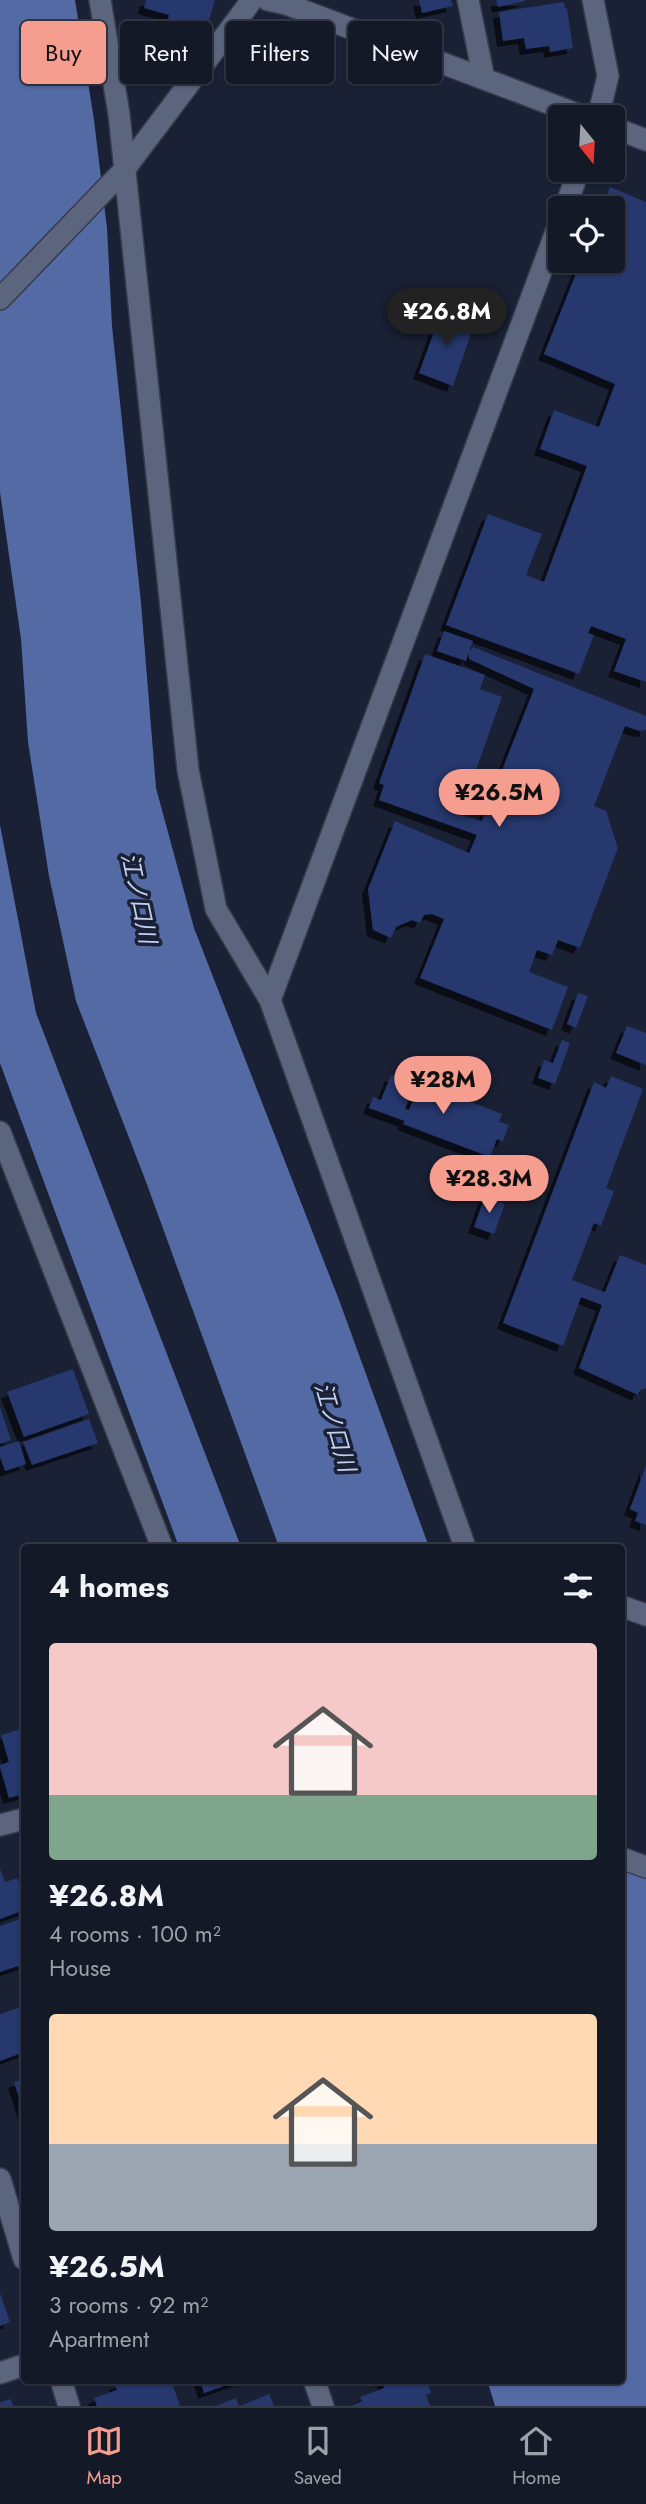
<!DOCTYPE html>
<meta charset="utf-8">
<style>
body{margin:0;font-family:Jost,"Noto Sans JP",sans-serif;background:#1d2230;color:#f1f3f6;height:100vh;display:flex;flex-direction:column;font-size:26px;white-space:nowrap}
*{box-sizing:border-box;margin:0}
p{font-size:23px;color:#9da0a8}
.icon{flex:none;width:38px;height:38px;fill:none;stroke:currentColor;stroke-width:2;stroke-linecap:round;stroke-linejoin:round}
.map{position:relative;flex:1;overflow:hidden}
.panel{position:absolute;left:21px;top:1544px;width:604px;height:840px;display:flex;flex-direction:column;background:#141928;border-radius:7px;box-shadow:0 2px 5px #0004,0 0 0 2px #333845}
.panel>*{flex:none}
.hud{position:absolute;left:21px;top:21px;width:606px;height:63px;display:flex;gap:14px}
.needle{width:46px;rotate:162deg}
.fabs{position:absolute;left:548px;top:105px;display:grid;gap:14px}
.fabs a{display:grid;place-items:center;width:77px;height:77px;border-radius:7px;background:#141928;box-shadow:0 2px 5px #0004,0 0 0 2px #333845;font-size:35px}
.price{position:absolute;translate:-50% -60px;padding:0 16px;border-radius:24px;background:#f59d8f;color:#111;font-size:23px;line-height:46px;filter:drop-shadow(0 2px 4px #0008)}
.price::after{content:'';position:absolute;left:50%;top:42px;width:21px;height:16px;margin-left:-10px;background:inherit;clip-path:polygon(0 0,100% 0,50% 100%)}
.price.current{background:#222;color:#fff}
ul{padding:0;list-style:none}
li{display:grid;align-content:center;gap:14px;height:371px;padding:0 28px}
li span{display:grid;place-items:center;height:217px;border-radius:7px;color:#555}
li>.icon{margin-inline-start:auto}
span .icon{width:126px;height:126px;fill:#fffc;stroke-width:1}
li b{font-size:30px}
h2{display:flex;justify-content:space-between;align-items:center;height:84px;padding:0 28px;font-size:30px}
.chip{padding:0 24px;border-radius:7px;background:#141928;box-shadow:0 2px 5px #0004,0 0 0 2px #333845;font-size:24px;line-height:63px}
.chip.current{background:#f59d8f;color:#111}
.menu{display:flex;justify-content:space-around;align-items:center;height:98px;border-top:2px solid #333845;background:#141928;font-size:19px;color:#9da0a8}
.menu a{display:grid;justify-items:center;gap:4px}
.menu .current{color:#f59d8f}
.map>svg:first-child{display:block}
</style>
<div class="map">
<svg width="646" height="2406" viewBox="0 0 646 2406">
<defs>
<filter id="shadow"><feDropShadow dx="-6" dy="6" stdDeviation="0" flood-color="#0009"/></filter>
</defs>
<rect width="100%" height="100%" fill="#1a2135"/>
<path fill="#546aa5" d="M0,0H75L94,120L107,228L112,326L141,603L156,788L194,928L339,1300L429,1547H279L145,1179L76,1001L49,876L28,742L21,639L0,492Z
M0,825L36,1013L241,1547H179L0,1063Z
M621,1860L646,1870V2406H495L487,2380H621Z"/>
<path fill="#25376e" filter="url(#shadow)" d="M146,0H215L207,27L190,23L187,32L167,25L169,15L144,8Z
M419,0H451L453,6L422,13Z
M496,0H525V1L498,7Z
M564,2L565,8H567L573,48L550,52L549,46L526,49L524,38L503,41L499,12Z
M155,23L171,28L170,32L188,37L178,68L155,62L159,49L148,46Z
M610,187L646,202V682L614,671L626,639L591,626L588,633L594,635L579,674L446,625L488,514L542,534L526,575L544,582L587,466L540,449L554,410L599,427L615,384L544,354L581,261H612V208H602Z
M442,310L475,322L453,386L419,373Z
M444,631L473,641L469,652L473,647L646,716V730L640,731L625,726L594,806L606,811L618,848L580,948L558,940L552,955L537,950L529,972L568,987L552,1030L420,978L444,919L432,914L424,915L420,923L412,920L396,927L391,938L373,930L368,889L395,821L469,853L477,835L379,800L384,785L379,783L425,654L485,675L480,689L502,697L460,815L482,821L534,689L469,659V653L466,661L437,651Z
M578,993L588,996L576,1028L567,1024Z
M627,1026L646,1033V1065L616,1053Z
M562,1040L570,1043L555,1084L538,1078L544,1060L553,1063Z
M391,1075L414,1084L405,1109L409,1110L420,1082L502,1114L499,1122L509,1125L503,1141L497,1139L490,1157L403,1124L405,1121L369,1108L373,1097L381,1100Z
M611,1076L643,1089L606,1188L614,1191L601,1226L594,1223L572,1280L605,1292L620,1255L646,1265V1388L640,1390L638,1395L579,1368L602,1305L581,1297L563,1346L503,1323L594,1082L606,1088Z
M485,1196L505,1204L494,1234L474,1227Z
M73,1369L89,1414L24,1437L7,1392Z
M0,1407L11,1440L0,1444Z
M89,1419L98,1443L32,1465L23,1442Z
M19,1441L26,1464L5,1471L0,1457V1447Z
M646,1466V1525L635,1521L638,1513L630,1509Z
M24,1728V1794L9,1798L0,1767V1765L9,1762L1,1735Z
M0,1869L5,1882L17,1878L24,1895V1910L0,1919Z
M20,1919L24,1933V1964L0,1972V1926Z
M24,2006V2052L0,2061V2014Z
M24,2079V2113L14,2082Z
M0,2293L10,2322L0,2326Z
M127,2380H171L180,2406H97L94,2398L117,2390L115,2384Z
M200,2380H241L204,2393Z
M383,2380H427L431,2393L426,2395L430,2406H351L362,2401L360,2397L384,2388Z
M269,2394L274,2406H240Z
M236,2398L239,2406H216Z
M11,2399L13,2406H0V2402Z"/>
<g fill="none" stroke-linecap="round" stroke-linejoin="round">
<defs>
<path id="street" d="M100,0L119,114L188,770L216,909L270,1000
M268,0L286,4L585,117
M468,0L484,79
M593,0L608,76L598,117
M612,127L646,140
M565,208L579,170
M0,299L124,170L252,0
M0,1132L162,1547
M465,1547L270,1000L560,221
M621,1606L646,1615
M0,1825L24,1819
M621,1858L646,1867
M0,2179L24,2259
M0,2373L24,2365
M61,2380L69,2406
M314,2380L323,2406"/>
</defs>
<use href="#street" stroke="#363b4c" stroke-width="24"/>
<use href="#street" stroke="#5b657d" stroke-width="21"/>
</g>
<g text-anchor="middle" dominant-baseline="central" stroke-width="7" stroke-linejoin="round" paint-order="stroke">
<g font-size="23" font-style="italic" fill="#c2d0f3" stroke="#1a2135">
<text transform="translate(139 898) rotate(78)">江ノ口川</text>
<text transform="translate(335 1427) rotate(74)">江ノ口川</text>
</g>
</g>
</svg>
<div class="fabs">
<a><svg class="needle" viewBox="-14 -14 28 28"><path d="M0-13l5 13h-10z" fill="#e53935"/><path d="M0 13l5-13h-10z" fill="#9da0a8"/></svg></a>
<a><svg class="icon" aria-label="locate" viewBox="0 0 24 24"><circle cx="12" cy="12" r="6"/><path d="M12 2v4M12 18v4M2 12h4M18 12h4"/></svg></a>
</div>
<b class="price current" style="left:447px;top:348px">¥26.8M</b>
<b class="price" style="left:499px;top:829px">¥26.5M</b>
<b class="price" style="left:443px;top:1116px">¥28M</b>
<b class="price" style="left:489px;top:1215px">¥28.3M</b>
<div class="hud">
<a class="chip current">Buy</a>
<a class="chip">Rent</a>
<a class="chip">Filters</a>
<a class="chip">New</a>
</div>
<section class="panel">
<h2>4 homes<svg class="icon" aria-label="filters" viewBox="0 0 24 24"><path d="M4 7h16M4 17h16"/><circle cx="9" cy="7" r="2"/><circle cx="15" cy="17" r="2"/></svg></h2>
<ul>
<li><span style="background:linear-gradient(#f6c9c9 70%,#7fa58c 0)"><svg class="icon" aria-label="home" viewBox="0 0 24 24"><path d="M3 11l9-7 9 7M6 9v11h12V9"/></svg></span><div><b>¥26.8M</b><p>4 rooms · 100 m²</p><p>House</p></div></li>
<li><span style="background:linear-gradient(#ffd9b3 60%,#9aa5b1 0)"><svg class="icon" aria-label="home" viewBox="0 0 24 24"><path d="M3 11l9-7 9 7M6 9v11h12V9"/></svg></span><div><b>¥26.5M</b><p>3 rooms · 92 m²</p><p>Apartment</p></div></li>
</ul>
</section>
</div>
<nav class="menu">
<a class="current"><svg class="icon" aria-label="map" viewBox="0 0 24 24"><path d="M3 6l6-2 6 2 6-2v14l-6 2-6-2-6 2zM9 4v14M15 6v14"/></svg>Map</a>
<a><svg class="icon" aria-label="saved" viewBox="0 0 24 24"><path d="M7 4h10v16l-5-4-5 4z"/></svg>Saved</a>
<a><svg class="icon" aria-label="home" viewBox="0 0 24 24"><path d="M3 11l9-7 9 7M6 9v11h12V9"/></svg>Home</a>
</nav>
